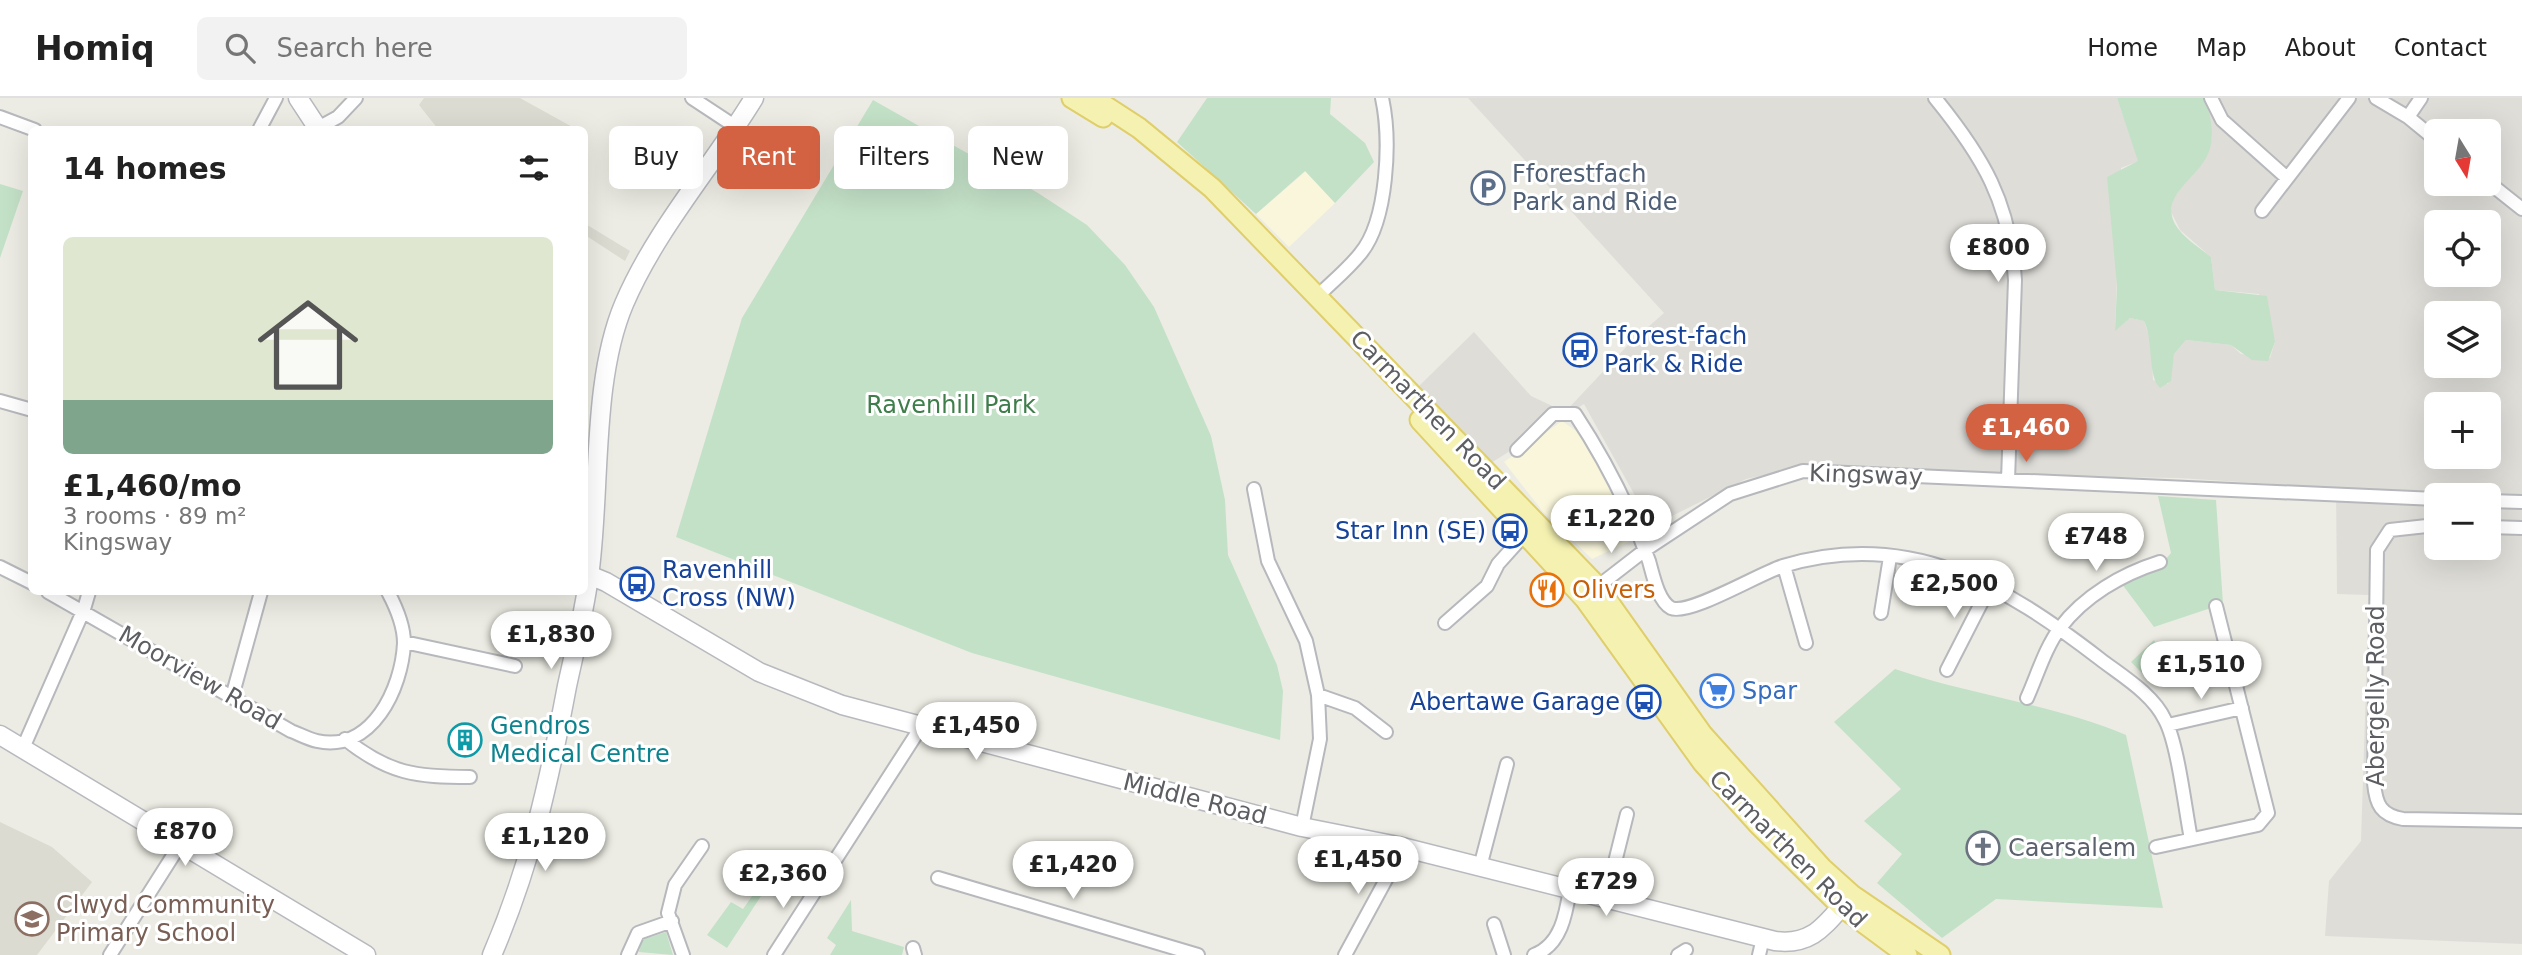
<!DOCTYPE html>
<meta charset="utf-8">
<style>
body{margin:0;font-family:"DejaVu Sans",sans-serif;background:#f2f2f2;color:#222;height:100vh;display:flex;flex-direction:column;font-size:26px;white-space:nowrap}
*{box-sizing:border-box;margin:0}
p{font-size:23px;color:#767676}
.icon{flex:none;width:38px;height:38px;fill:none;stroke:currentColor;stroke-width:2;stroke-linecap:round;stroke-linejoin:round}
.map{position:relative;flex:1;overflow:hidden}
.side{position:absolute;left:28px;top:28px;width:560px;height:469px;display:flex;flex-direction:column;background:#fff;border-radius:10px;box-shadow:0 7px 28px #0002}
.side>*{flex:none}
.guide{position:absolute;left:609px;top:28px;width:665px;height:63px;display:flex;gap:14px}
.needle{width:46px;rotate:169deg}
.buttons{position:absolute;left:2424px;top:21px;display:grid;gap:14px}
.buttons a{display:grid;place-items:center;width:77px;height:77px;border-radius:10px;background:#fff;box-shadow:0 7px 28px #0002;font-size:35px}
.price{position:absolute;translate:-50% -60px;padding:0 16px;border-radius:24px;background:#fff;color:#222;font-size:23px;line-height:46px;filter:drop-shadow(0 2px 4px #0008)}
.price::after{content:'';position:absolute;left:50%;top:42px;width:21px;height:16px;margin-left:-10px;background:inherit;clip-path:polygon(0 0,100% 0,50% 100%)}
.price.on{background:#d36243;color:#fff}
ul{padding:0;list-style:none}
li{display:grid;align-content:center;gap:14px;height:371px;padding:0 35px}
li+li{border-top:2px solid #e0e0e0}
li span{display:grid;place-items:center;height:217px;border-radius:10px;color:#555}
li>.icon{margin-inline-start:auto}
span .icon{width:126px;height:126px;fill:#fffc;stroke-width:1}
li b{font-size:30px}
h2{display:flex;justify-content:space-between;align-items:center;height:84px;padding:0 35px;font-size:30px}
.pill{padding:0 24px;border-radius:10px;background:#fff;box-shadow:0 7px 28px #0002;font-size:24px;line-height:63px}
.pill.on{background:#d36243;color:#fff}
header{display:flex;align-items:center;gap:42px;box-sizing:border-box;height:98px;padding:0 35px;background:#fff;border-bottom:2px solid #e0e0e0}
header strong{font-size:33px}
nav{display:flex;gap:38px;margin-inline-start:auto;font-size:24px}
.search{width:490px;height:63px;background:#f2f2f2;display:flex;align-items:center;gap:18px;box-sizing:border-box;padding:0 24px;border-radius:10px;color:#767676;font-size:26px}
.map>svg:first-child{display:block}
</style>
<header>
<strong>Homiq</strong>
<div class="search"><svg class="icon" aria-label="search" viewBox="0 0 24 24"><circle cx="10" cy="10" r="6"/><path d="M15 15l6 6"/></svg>Search here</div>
<nav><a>Home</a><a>Map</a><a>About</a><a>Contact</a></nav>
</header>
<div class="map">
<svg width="2522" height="857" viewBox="0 0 2522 857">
<rect width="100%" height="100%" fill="#ecece4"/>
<path fill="#f9f6dc" d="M1306,73L1335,105L1289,149L1256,116Z
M1562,323L1586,340L1634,441L1592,461L1544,415L1504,364Z"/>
<path fill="#deddd8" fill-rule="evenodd" d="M1468,0H2117L2139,63L2121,70L2115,232L2130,220L2144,223L2151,244L2153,282L2168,286L2174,256L2186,242L2231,247L2241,256L2270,260L2275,244L2259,196L2215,192L2211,159L2180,132L2171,114L2173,102L2212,41L2205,0H2522V846L2325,838L2329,783L2361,743L2369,497L2337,496L2336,390L2179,380L1987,377L1808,368L1746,381L1652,428L1584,306L1491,365L1417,290L1474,234L1531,298L1565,314L1629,246L1664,215ZM2436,33H2488V86H2436ZM2436,124H2488V177H2436ZM2436,215H2488V268H2436ZM2436,306H2488V359H2436ZM2436,397H2488V450H2436Z"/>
<path fill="#dcdbd2" d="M424,0H520L576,31H438L419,7Z
M584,125L630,153L625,163L585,137Z
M0,724L52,749L92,784L37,857H0Z"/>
<path fill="#c3e1c7" d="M1207,0H1331L1330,16L1365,45L1374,64L1335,105L1305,73L1256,116L1177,44Z
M2117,0H2205C2211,18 2216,41 2207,58C2196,81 2160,98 2175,126C2182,139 2200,150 2211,159L2215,192L2267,198L2275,244L2268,263L2252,262L2231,247L2186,242L2174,256L2171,283L2160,290C2147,277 2154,243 2144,223L2130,220L2115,233L2117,188L2107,79L2138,63Z
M873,2L1038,95L1087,127L1125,167L1154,209L1211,338L1225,402L1228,457L1277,567L1283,593L1280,642L972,555L676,439L742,220Z
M0,86L23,93L0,160Z
M2158,398L2216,402L2223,506L2154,529L2119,482L2164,463L2171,455Z
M2154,542L2168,565L2151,584L2131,564Z
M1895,571C1970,597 2052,606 2126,637L2163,810L1996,801L1942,840L1877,785L1902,756L1864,723L1901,691L1834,624Z
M768,775L782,785L773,798L765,792L727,850L707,837L731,804L743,811Z
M851,802L852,833L904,849L902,857H830L836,847L827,840Z
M666,834L673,857L639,854L641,842Z"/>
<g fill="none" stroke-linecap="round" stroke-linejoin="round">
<defs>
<path id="street" d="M692,0L736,29
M1935,0C1983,59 2010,104 2015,182L2008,382
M2211,0L2222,22L2287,80
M2376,0L2408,19L2436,42
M0,19L35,32
M2408,19L2421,0
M318,30L338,19L356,0
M259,32L276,0
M2488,84L2522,111
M2262,113L2349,0
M1318,198C1332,184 1348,171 1360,156C1388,123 1391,41 1382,0
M0,303L32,312
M1517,352L1553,316H1575C1604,360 1631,413 1649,463C1653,477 1658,503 1671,510C1689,518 1760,475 1783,468C1910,430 2004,487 2100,561C2122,578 2153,596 2165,622C2178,646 2185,711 2191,741
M1254,391L1268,463L1306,543L1318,597L1320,641L1302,729
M2488,403L2522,404
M2436,427L2390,432L2377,452L2374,685C2376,707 2381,717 2403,721L2522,723
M2488,429L2522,430
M1784,468L1806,545
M0,469L32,485
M1592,493L1645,452L1730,396L1803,373L2436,401
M48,494L291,633C299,636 308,641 317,643C372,655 402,590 404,545C404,527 396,509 388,494
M1881,515L1890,459
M1445,525L1487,488L1498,466L1525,436
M404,544L515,568
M1947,572L1991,486
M1318,597L1355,610L1386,634
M232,599L261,494
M2027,600C2037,578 2045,550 2060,530C2084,498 2122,476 2160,464
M2168,627L2242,610
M345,641C389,676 416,679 470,679
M23,650L84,511L89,494
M2156,749L2258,727L2268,715L2216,508
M1480,769L1507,666
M938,780L1198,857
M1606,800L1627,716
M1494,826L1504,857
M913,850L915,857
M110,857L181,745
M628,857L638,835L672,823
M683,857L668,815L675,787L702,748
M774,857L921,629
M1345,857L1395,765L1398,748
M1534,857C1561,847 1566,816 1570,791
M1678,857L1686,852
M1759,857L1763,840"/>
<path id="secondary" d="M298,0L319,32
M589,477L606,484L759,574L842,607L1302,729L1398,748L1775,843C1814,848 1826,825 1850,799
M0,637L366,857
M492,857C531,766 549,684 567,588C575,551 584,515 589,478C601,394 591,284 624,206C656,131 712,69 754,0"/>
<path id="primary" d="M1072,0L1103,19
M1093,0L1139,30L1212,90L1597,488L1702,636L1822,770L1852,797L1940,857
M1420,322L1585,501L1703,665L1758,726L1841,808L1907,857"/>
</defs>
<use href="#street" stroke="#b6b8bc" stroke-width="16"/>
<use href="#secondary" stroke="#b7b9be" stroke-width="21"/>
<use href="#primary" stroke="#dfce6a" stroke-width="23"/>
<use href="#street" stroke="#fff" stroke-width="12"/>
<use href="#secondary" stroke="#fff" stroke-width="18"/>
<use href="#primary" stroke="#f5f2b1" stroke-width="19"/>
</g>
<defs>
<symbol id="parking-ring" viewBox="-11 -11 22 22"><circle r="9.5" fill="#fff" stroke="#5c6f8a" stroke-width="1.5"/><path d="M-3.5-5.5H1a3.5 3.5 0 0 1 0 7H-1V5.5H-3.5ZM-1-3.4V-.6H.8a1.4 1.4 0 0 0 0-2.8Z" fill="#5c6f8a"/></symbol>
<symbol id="bus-ring" viewBox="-11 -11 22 22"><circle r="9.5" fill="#fff" stroke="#1a4fb4" stroke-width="1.5"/><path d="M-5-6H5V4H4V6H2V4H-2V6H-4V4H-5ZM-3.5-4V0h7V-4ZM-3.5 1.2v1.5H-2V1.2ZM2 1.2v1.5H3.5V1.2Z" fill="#1a4fb4"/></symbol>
<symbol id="restaurant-ring" viewBox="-11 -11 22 22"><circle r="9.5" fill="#fff" stroke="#e8710a" stroke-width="1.5"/><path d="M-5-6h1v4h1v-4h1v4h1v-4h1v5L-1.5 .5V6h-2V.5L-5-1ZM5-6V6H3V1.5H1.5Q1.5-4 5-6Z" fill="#e8710a"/></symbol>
<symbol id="supermarket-ring" viewBox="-11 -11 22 22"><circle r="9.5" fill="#fff" stroke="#3f7fe0" stroke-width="1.5"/><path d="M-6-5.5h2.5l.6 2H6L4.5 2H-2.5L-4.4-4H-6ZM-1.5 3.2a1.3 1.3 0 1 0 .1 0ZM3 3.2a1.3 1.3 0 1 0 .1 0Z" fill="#3f7fe0"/></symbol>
<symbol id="building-ring" viewBox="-11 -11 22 22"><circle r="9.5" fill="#fff" stroke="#0f9aa8" stroke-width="1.5"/><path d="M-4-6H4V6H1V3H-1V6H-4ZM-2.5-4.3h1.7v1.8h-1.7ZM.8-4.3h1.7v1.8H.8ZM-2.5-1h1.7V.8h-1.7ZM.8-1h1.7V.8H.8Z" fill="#0f9aa8"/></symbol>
<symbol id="church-ring" viewBox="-11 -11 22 22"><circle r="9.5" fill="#fff" stroke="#6b7280" stroke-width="1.5"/><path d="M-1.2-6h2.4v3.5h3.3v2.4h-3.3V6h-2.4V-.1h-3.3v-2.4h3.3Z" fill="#6b7280"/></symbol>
<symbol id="school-ring" viewBox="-11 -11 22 22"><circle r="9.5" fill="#fff" stroke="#8d6e63" stroke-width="1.5"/><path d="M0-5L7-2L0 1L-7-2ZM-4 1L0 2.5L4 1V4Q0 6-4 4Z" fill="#8d6e63"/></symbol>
</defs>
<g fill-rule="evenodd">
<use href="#parking-ring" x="1469" y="71" width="38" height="38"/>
<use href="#bus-ring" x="1561" y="233" width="38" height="38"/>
<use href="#bus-ring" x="1491" y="414" width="38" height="38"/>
<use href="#bus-ring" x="618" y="467" width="38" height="38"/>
<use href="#restaurant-ring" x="1528" y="473" width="38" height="38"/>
<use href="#supermarket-ring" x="1698" y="574" width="38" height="38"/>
<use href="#bus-ring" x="1625" y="585" width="38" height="38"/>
<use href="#building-ring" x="446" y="623" width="38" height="38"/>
<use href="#church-ring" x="1964" y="731" width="38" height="38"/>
<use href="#school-ring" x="13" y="802" width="38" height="38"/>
</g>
<g text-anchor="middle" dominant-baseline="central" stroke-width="6" stroke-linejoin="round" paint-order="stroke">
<g font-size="24" fill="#4e5e75" stroke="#fff" text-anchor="start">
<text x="1512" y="76">Fforestfach<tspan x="1512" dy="28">Park and Ride</tspan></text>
</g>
<g font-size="24" fill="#164399" stroke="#fff" text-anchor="start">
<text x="1604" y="238">Fforest-fach<tspan x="1604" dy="28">Park &amp; Ride</tspan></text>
<text x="1486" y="433" text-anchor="end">Star Inn (SE)</text>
<text x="662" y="472">Ravenhill<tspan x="662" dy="28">Cross (NW)</tspan></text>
<text x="1620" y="604" text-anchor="end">Abertawe Garage</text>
</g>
<g font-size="24" fill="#3f7e4b" stroke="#fff">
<text x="951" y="307">Ravenhill Park</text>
</g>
<g font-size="24" fill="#5c5e62" stroke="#fff">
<text transform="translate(1428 312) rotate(46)">Carmarthen Road</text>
<text transform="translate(1866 377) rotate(2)">Kingsway</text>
<text transform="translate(200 580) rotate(30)">Moorview Road</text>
<text transform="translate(2376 598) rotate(-90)">Abergelly Road</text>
<text transform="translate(1195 701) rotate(14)">Middle Road</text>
<text transform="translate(1788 751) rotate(45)">Carmarthen Road</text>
</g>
<g font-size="24" fill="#c56008" stroke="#fff" text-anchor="start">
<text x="1572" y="492">Olivers</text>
</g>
<g font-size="24" fill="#366cbe" stroke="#fff" text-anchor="start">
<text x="1742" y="593">Spar</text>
</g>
<g font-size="24" fill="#0d838f" stroke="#fff" text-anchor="start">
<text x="490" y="628">Gendros<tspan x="490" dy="28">Medical Centre</tspan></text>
</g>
<g font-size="24" fill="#5b616d" stroke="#fff" text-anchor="start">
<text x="2008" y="750">Caersalem</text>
</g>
<g font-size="24" fill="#785e54" stroke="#fff" text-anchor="start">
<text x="56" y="807">Clwyd Community<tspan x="56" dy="28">Primary School</tspan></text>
</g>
</g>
</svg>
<div class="buttons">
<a><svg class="needle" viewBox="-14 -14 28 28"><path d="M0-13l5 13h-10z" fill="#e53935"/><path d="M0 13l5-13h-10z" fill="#767676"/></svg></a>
<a><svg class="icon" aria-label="locate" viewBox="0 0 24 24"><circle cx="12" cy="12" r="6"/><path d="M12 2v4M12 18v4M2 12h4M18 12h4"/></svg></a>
<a><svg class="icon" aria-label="layers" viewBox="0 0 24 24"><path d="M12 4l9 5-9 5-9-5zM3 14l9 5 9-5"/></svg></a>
<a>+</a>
<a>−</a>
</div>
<b class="price" style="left:1998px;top:186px">£800</b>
<b class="price on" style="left:2026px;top:366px">£1,460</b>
<b class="price" style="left:1611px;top:457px">£1,220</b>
<b class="price" style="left:2096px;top:475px">£748</b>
<b class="price" style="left:1954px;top:522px">£2,500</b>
<b class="price" style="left:551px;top:573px">£1,830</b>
<b class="price" style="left:2201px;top:603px">£1,510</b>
<b class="price" style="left:976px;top:664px">£1,450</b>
<b class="price" style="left:185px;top:770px">£870</b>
<b class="price" style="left:545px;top:775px">£1,120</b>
<b class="price" style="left:1358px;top:798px">£1,450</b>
<b class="price" style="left:1073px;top:803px">£1,420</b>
<b class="price" style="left:783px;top:812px">£2,360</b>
<b class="price" style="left:1606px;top:820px">£729</b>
<div class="guide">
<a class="pill">Buy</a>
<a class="pill on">Rent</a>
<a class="pill">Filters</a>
<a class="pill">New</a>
</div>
<section class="side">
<h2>14 homes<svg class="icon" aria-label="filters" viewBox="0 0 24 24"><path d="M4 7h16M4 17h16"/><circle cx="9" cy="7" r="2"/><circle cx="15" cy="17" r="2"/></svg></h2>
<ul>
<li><span style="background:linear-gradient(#dfe7d0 75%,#7fa58c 0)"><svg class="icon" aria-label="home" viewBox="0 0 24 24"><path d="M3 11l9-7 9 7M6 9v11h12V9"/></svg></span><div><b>£1,460/mo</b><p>3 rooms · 89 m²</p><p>Kingsway</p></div></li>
</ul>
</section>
</div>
